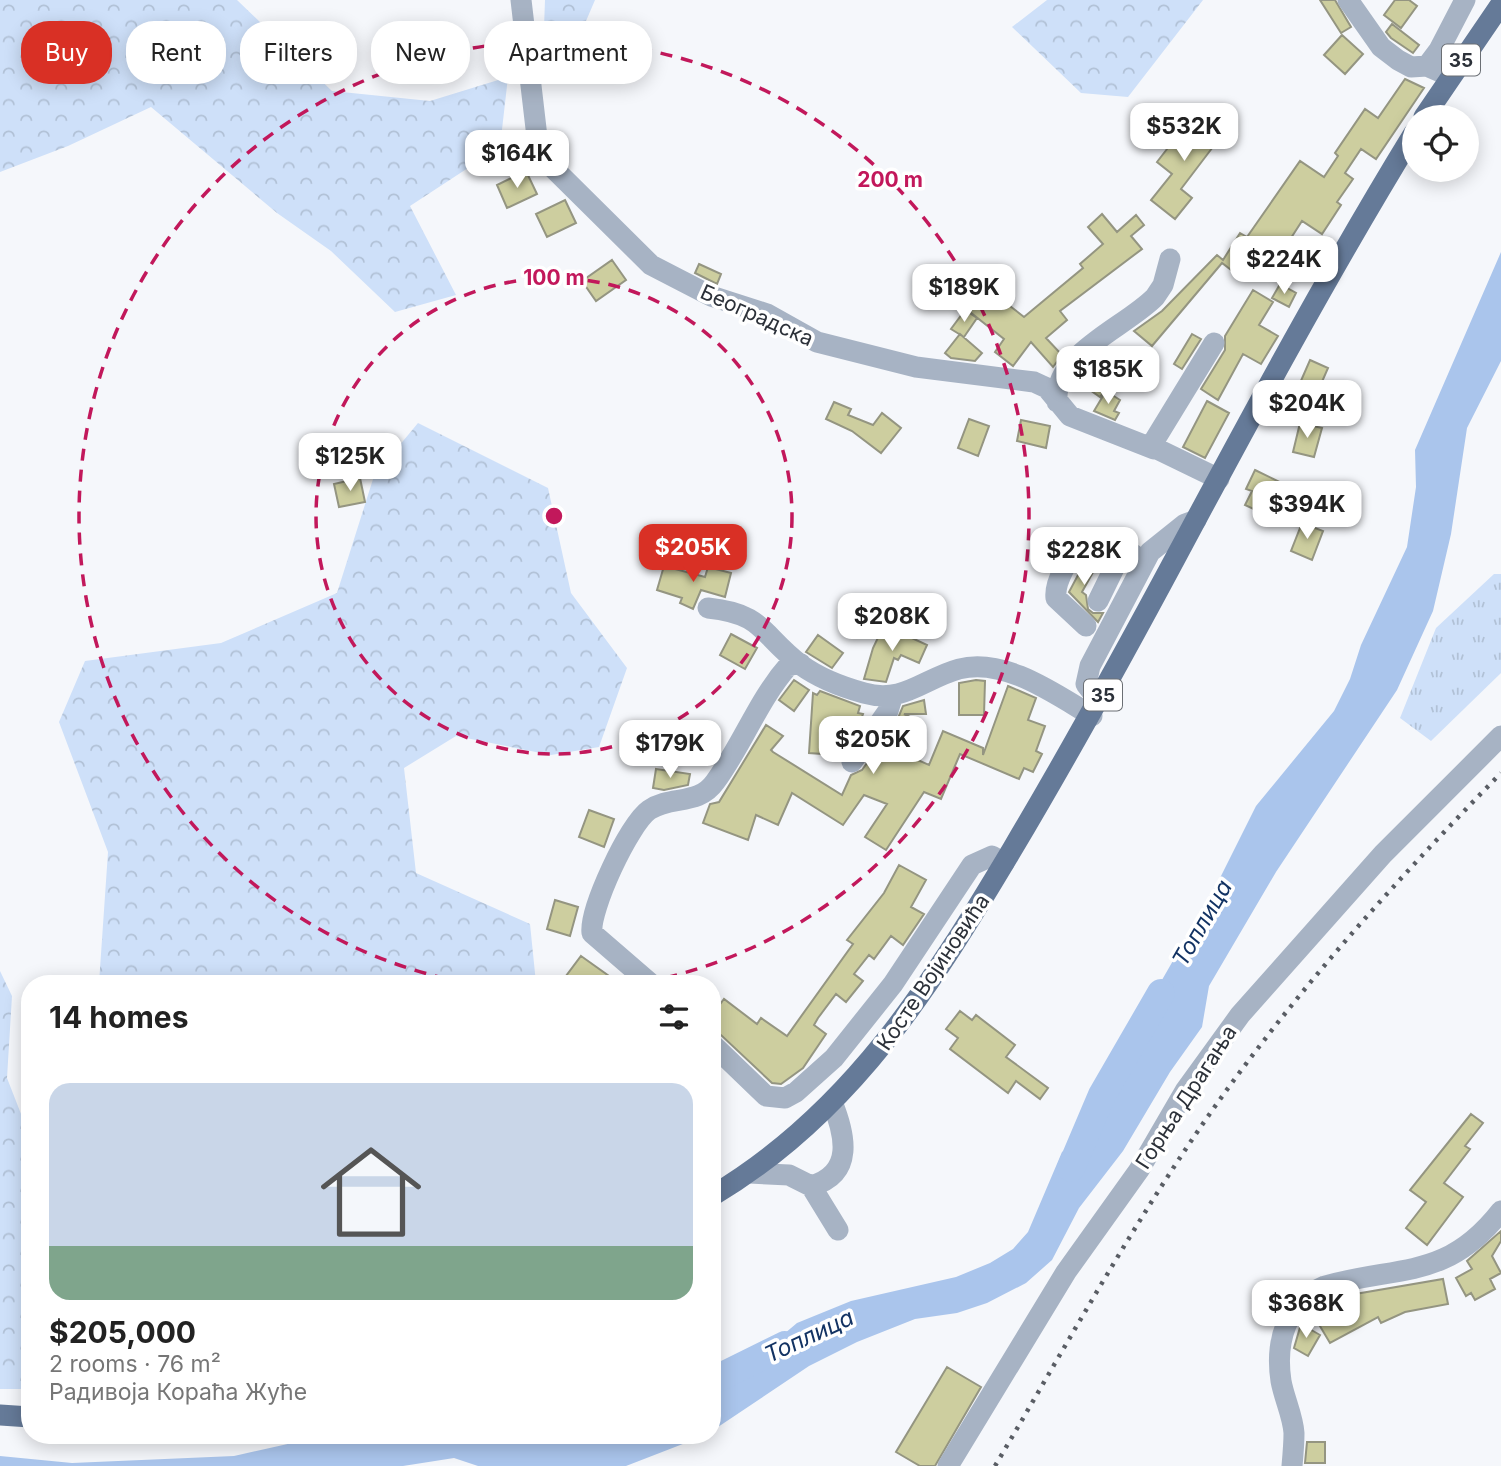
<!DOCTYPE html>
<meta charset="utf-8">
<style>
body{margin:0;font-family:Inter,sans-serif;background:#f2f2f2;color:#222;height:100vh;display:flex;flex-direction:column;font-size:26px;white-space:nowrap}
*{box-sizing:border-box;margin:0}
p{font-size:23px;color:#767676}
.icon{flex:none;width:38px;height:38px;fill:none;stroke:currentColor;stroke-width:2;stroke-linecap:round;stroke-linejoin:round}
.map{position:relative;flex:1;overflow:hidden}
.panel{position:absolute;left:21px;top:975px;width:700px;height:469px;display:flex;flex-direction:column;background:#fff;border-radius:28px;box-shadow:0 4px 18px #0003}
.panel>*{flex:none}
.guide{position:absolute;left:21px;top:21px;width:700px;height:63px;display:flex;gap:14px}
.buttons{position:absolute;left:1402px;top:105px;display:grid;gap:14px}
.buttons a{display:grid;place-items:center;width:77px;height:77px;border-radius:50%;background:#fff;box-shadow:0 4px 18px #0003;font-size:35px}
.price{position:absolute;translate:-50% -60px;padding:0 16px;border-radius:14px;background:#fff;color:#222;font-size:23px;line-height:46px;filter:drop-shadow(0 2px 4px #0008)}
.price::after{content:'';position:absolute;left:50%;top:42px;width:21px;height:16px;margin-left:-10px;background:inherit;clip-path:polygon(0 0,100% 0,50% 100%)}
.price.selected{background:#d93025;color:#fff}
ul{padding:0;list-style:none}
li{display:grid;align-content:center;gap:14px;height:371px;padding:0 28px}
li+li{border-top:2px solid #e0e0e0}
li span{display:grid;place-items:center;height:217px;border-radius:21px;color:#555}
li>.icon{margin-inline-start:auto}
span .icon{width:126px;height:126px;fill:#fffc;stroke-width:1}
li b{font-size:30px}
h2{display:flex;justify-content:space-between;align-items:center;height:84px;padding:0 28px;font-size:30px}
.pill{padding:0 24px;border-radius:28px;background:#fff;box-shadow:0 4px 18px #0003;font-size:24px;line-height:63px}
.pill.selected{background:#d93025;color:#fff}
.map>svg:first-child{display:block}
</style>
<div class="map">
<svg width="1501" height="1466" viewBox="0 0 1501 1466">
<defs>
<pattern id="grass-tufts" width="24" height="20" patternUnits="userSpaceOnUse" patternTransform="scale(1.75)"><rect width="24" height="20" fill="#cee0f9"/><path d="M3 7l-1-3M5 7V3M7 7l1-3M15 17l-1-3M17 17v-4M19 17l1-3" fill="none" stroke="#b1c1d6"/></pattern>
<pattern id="forest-crowns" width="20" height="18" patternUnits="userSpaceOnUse" patternTransform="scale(1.75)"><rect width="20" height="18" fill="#cee0f9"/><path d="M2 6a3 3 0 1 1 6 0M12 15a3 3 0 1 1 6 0" fill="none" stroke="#b1c1d6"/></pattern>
</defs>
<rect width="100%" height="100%" fill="#f5f7fb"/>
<path fill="url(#grass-tufts)" d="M1494,574H1501V673L1431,741L1400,718L1436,628Z"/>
<path fill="url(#forest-crowns)" d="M0,0H237L332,91L430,101L508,77L500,147L410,206L456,295L395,312L331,251L277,213L151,107L68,146L0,172Z
M545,0H595L559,84L543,55Z
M1047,0H1203L1128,97L1081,93L1012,27Z
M418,423L548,488L571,593L627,668L599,747L551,755L456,736L404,768L416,873L530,924L536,983H99L108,852L59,722L85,661L221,643L337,593L374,476Z
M0,971L12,996L7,1078L30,1137V1389H0Z"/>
<path fill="#aac5ec" d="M1501,252V361L1467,428L1451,534L1433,611L1397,690L1276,872L1209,986L1202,1027L1170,1072L1123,1151L1079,1208L1052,1260L1026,1283L987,1303L957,1313L915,1319L857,1342L809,1366L712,1431V1390L726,1383L797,1323L851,1301L956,1277L990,1263L1013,1249L1028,1232L1062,1152L1090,1132L1113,1092L1139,1039L1151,999L1216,886L1256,806L1334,711L1350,679L1361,645L1407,547L1416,487L1415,450Z
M328,1435H706L626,1466H478L454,1458L403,1466H0V1456L72,1463L234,1456Z"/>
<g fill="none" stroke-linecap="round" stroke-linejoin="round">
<path stroke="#aac5ec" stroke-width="28" d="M1071,1168L1102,1095L1161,993
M712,1381L785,1345"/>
</g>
<path fill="#cdce9f" stroke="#949581" stroke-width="2" d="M1320,0H1335L1351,27L1341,33Z
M1395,0H1409L1417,6L1401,28L1384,15Z
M1392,24L1419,45L1413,53L1391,38L1386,32Z
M1342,35L1363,54L1345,74L1324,55Z
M1405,79L1424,88L1376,159L1361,149L1345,173L1353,179L1337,202L1341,205L1322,234L1302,221L1282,252L1264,241L1246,271L1241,268L1235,273L1222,263L1152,346L1134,331L1162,311L1217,255L1223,260L1240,233L1247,237L1300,161L1324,177L1338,156L1335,153L1365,109L1378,118Z
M1195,113L1222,135L1181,189L1192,198L1175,219L1151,200L1172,174L1157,162Z
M526,171L537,194L507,208L497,185Z
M565,200L576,223L547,237L536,214Z
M1102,214L1117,232L1136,215L1144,225L1131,236L1142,249L1060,311L1067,320L1046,338L1062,355L1053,367L1031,342L1013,366L995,352L1004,339L970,312L988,289L1024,317L1083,268L1080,264L1103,244L1088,227Z
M612,260L626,280L596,301L582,281Z
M699,264L721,274L717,284L695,273Z
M1280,284L1296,293L1289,307L1272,298Z
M1253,290L1273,302L1259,325L1278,336L1261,364L1243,354L1218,400L1201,389L1225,350V336Z
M965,310L977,318L964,337L951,329Z
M960,334L982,353L975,361L951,358L945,353Z
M1192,334L1201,339L1182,369L1174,364Z
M1094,360L1115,376L1100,397L1076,380Z
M1310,360L1328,368L1318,391L1300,383Z
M1106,391L1120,400L1114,411L1119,413L1115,420L1094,411Z
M1207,401L1229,413L1205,458L1183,447Z
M834,402L851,409L848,415L873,425L882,413L901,428L881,453L852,431L826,419Z
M969,419L989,426L978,456L958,448Z
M1021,420L1050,426L1046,448L1017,441Z
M1300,423L1322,428L1314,457L1293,452Z
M1255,470L1290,487L1275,519L1245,505L1252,491L1246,489Z
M360,478L365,502L339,507L334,484Z
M1302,523L1323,531L1312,560L1291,551Z
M1086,560L1097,565L1082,592L1086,595L1088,609L1093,613H1103L1098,622L1069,592Z
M664,566L705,577L708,567L731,573L725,597L701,590L693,609L680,603L682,598L657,590Z
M884,625L927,645L919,663L901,655L898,660L894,658L886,682L864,679L873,648Z
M731,634L757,648L745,669L720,655Z
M818,635L843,653L832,668L806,652Z
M794,680L809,690L794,711L779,700Z
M976,680L985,681L984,715H959V683Z
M1008,686L1036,698L1028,720L1045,726L1036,751L1042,754L1033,772L1024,768L1019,779L960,754L941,799L924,792L886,850L865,837L887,804L864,795L843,825L792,793L778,825L756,815L748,840L703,823L710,804L719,802L766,725L783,736L771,750L773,752L842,795L851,775L862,770L880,745L901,757L900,752L929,765L943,731L983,748V755Z
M820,691L860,706L858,713L863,714L857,731L838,726L836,755L809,753L813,693L817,695Z
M924,700L926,714H904L912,718L913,728L897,730L896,723L903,706Z
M656,769L690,774L688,785L664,790L653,788Z
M589,810L614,819L604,847L579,837Z
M899,865L926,880L911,907L924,914L903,945L891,936L874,959L869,955L854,974L863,981L846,1002L836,994L818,1018L814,1025L826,1034L803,1068L781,1084L772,1083L721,1035L712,1031V1015L724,999L757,1024L761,1018L787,1036L853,944L847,940L884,893Z
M555,900L578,907L570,936L547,929Z
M581,956L609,976L603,984H560Z
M960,1011L972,1020L976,1015L1015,1045L1006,1057L1048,1088L1040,1099L1016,1081L1008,1093L950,1049L958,1038L946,1029Z
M1471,1114L1483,1123L1465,1146L1470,1149L1444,1183L1463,1197L1427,1245L1406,1228L1426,1202L1410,1190Z
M1501,1231V1241L1492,1256L1501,1273L1490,1279L1495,1289L1475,1300L1471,1293L1466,1296L1456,1278L1472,1269L1467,1261Z
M1443,1279L1448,1304L1405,1312L1381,1323L1378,1317L1330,1343L1311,1311L1332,1298Z
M1301,1324L1320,1335L1308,1356L1294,1348Z
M947,1367L981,1387L935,1466H920L896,1452Z
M1307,1442H1325V1463H1305Z"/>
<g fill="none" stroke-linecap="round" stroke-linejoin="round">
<path stroke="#a7b3c4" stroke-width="21" d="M521,0L537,137L548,163L651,265L711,296L767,314L817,342L916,367L1034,382L1047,388L1070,416L1154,449
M1348,0L1381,47L1398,60L1411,67L1427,66L1450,76
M1427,66L1439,50L1465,0
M1214,343L1151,446L1219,479
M1057,402C1053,354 1126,327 1155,297L1163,285L1170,259
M1098,601L1121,554H1133
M708,608C765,614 760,634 801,665C819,678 842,687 864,693C903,704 923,679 959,669C1004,657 1055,694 1092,716
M1086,626L1056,598C1054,583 1069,555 1082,546L1121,554
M1099,701L1086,684L1090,666L1150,552L1185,524L1196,520
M852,762L888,711L892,698
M651,984L592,933C589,910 629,824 649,810C671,795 698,806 715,782C743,744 758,700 789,665L801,664
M712,1044L766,1096L785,1098L796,1092L834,1058L893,984L972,865L992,856L1004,863
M749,1173L789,1175L811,1186C855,1174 845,1134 832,1102
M811,1186L838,1230
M948,1466L1066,1272L1139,1170L1185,1091L1240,1015L1383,854L1501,736
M1292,1466C1293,1455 1294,1444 1294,1433C1293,1416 1284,1398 1281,1381C1275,1341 1286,1303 1325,1286C1401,1265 1447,1280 1501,1211"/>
<path stroke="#657a98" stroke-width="21" d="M1424,117L1501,4
M712,1196C852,1113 932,984 1013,848C1070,752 1124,654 1177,555C1253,413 1330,270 1414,133
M0,1415L30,1417"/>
<path stroke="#595d64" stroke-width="4.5" stroke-dasharray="3.5 7" stroke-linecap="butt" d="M995,1466C1072,1336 1145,1201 1234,1080C1315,970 1406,870 1501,773"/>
</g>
<g fill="none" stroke="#c2185b" stroke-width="3.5" stroke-dasharray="12 9">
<circle cx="554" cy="516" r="238"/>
<path d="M467 983A475 475 0 1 1 641 983"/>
</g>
<g text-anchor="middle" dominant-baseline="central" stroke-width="7" stroke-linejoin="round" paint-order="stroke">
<g fill="#fff" stroke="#6b6f74" stroke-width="2">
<rect x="1442" y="44.5" width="38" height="31" rx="5"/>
<rect x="1084" y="679.5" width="38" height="31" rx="5"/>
</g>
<g font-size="19" font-weight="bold" fill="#2c3139">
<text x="1461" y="60">35</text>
<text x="1103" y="695">35</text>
</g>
<g font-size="21" fill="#2c3139" stroke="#fff">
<text transform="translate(757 315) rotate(24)">Београдска</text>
<text transform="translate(933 972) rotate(-56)">Косте Војиновића</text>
<text transform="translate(1186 1097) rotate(-57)">Горња Драгања</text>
</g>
<g font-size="23" font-style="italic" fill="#133363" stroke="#fff">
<text transform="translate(1202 923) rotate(-60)">Топлица</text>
<text transform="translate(809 1336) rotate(-25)">Топлица</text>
</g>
</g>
<circle cx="554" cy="516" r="10" fill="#c2185b" stroke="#fff" stroke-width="3.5"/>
<g font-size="21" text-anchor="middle" font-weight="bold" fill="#c2185b" stroke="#fff" stroke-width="7" stroke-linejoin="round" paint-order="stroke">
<text x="890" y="187">200 m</text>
<text x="554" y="285">100 m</text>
</g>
</svg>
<div class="buttons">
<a><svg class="icon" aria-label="locate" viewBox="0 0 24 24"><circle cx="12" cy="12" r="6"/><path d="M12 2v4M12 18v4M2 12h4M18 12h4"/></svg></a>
</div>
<b class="price" style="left:1184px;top:163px">$532K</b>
<b class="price" style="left:517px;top:190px">$164K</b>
<b class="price" style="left:1284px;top:296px">$224K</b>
<b class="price" style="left:964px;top:324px">$189K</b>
<b class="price" style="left:1108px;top:406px">$185K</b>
<b class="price" style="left:1307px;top:440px">$204K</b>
<b class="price" style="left:350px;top:493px">$125K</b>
<b class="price" style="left:1307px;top:541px">$394K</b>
<b class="price selected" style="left:693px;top:584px">$205K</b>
<b class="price" style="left:1084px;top:587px">$228K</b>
<b class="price" style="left:892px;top:653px">$208K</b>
<b class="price" style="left:873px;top:776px">$205K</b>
<b class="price" style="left:670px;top:780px">$179K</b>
<b class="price" style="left:1306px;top:1340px">$368K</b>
<div class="guide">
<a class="pill selected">Buy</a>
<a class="pill">Rent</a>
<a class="pill">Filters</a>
<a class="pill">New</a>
<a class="pill">Apartment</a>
</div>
<section class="panel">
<h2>14 homes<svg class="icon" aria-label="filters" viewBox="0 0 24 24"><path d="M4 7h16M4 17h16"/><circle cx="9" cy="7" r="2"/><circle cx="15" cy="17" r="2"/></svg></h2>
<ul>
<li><span style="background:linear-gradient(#c9d6e8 75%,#7fa58c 0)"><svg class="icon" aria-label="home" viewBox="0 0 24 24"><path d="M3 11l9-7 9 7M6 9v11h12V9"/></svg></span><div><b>$205,000</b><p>2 rooms · 76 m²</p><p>Радивоја Кораћа Жуће</p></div></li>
</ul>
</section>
</div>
